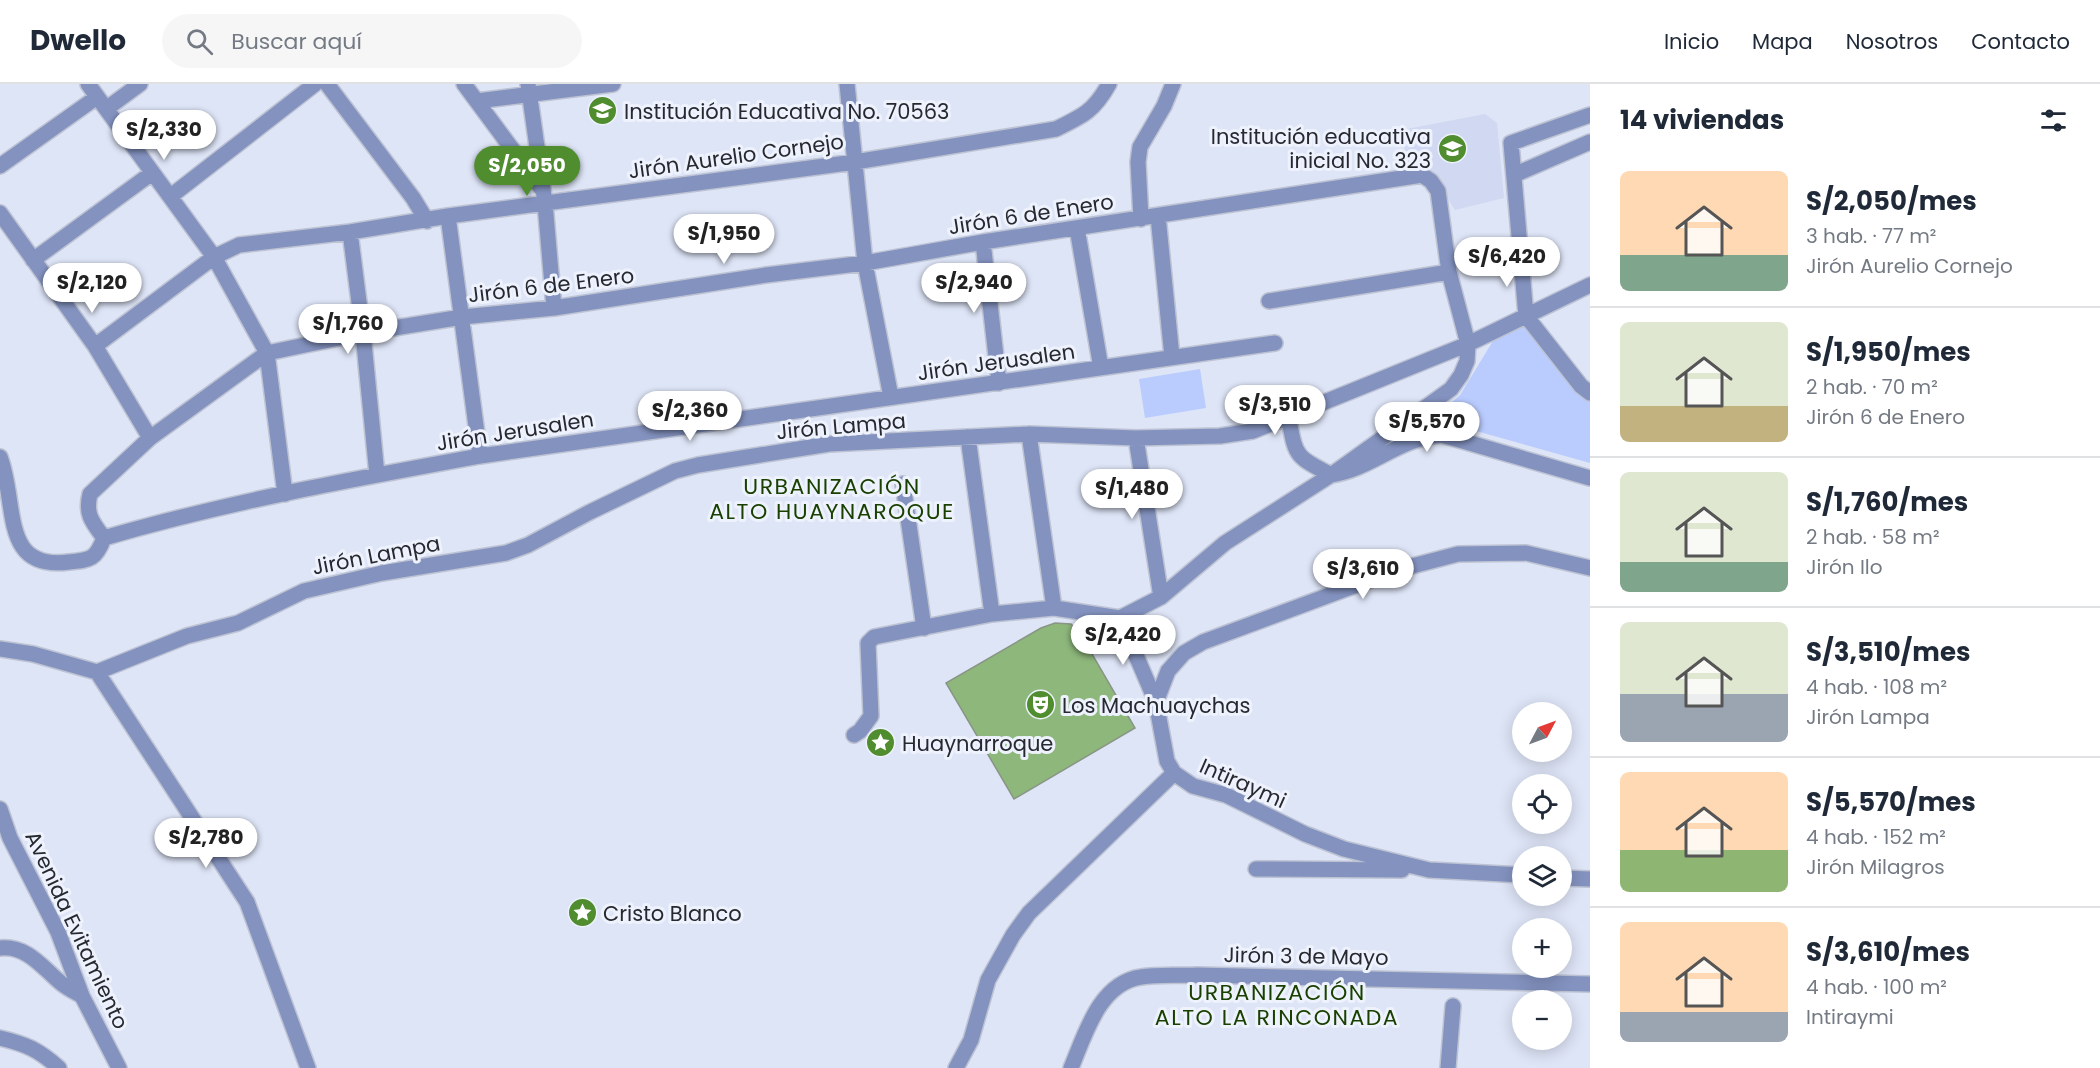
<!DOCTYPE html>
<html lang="es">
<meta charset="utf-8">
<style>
body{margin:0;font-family:Poppins,sans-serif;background:#f6f6f7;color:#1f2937;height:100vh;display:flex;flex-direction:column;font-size:22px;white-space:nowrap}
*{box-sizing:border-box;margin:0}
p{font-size:20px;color:#747a83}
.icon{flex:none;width:33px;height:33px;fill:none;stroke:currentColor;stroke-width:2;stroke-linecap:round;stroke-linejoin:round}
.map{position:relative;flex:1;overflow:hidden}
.details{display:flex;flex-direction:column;background:#fff;width:510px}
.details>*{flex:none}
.needle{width:39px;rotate:49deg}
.fabs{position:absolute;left:1512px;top:618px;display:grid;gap:12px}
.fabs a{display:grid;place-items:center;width:60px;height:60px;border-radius:50%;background:#fff;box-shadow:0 3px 15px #0003;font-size:30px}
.price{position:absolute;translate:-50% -51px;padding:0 14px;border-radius:21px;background:#fff;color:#222;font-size:20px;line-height:39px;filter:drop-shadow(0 2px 3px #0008)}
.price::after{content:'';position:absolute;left:50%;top:36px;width:18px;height:14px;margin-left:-9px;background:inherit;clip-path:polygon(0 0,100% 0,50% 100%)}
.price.on{background:#4f8d2e;color:#fff}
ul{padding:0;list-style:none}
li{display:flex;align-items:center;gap:18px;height:150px;padding:0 30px}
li+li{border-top:2px solid #e0e1e3}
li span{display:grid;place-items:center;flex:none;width:168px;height:120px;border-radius:9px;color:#555}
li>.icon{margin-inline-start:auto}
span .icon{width:72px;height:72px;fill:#fffc;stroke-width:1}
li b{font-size:26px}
h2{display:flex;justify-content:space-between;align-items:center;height:72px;padding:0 30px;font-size:26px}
header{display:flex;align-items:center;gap:36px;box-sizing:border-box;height:84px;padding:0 30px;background:#fff;border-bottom:2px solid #e0e1e3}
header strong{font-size:28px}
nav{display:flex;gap:33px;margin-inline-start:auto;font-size:21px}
.search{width:420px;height:54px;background:#f6f6f7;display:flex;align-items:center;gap:15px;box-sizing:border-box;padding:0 21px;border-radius:33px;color:#747a83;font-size:22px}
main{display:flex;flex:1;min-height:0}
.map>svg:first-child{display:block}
</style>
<header>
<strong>Dwello</strong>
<div class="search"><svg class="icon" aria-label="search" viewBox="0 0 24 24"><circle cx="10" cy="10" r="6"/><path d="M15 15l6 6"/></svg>Buscar aquí</div>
<nav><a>Inicio</a><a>Mapa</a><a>Nosotros</a><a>Contacto</a></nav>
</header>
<main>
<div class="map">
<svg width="1590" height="984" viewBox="0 0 1590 984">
<rect width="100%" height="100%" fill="#dee5f7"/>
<path fill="#d1d9f2" d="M1485,30L1497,39L1504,114L1455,126L1433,91L1418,82L1408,83L1401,46Z"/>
<path fill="#baccfe" d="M1518,239L1528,244L1590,315V379L1455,341L1433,345V335L1460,311L1496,252Z
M1200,285L1206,324L1145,334L1139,295Z"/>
<path fill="#8db77b" stroke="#899585" stroke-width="1.5" d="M1055,539L1071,540L1081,551L1135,644L1014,715L946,599L1041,544Z"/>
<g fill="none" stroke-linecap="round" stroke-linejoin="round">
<defs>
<path id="street" d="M88,0L214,173L267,269L285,410
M327,0L413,114L427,137
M464,0L541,104
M528,0L545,119L554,224
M847,0L865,179L891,313
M477,17L613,0
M106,25L140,0
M1590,31L1511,59L1526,232L1581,302L1590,309
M0,82L97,13
M1514,91L1590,58
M171,112L315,0
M0,129L95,262L150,354
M448,132L480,372
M1158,132L1172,273
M1141,135L1138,78L1140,63L1164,22L1173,0
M1077,144L1101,284
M350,148L363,249L377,391
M983,158L999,299
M33,176L152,89
M1269,217L1449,188
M95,262L214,173L239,161L350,148L448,132L855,78L1056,45C1083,32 1094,27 1109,0
M1288,331C1296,372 1293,371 1331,391C1372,385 1398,354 1442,351L1590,394
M1029,350L1054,524
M968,353L992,530
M1136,354L1161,513
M0,373C18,421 0,487 69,478C91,476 96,475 104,454
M903,400L924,544
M104,454C92,438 85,430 90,410L150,354L267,269L363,249L462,233L554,224L766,191L865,179L983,158L1422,91L1431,97L1438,107L1449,188L1468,260L1467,277L1461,291L1451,305L1331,391L1225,459L1161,513L1120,534L1054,524L992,530L874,553L868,559L871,632L860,647L854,651
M104,454C227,418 354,395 480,372L1275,259
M1120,534L1156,618
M0,565L33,570L97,588L187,552L238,539L304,507L382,489L506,469L528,461L590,428L675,387L698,381L829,360L1029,350L1136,354L1220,352L1253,347L1468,260L1590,201
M97,588L247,818L308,984
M0,725L10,754L58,848L82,912L119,984
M1256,785L1402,786
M1522,791L1429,786L1344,765L1305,750L1226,711L1193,702L1174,689L1167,677L1156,618L1168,587L1184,569L1203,558L1397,486L1458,470L1526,469L1590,484
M1562,794L1590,795
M0,864C27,861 43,884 61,899C67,904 75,908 82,912
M0,954C26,960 39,966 59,984
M956,984L971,956L988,896L1013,851L1029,829L1174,689
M1071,984C1085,951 1099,899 1141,893C1159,890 1178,892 1197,891L1590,900
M1448,984L1453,922"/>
</defs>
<use href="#street" stroke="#bdc3d3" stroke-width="18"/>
<use href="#street" stroke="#8392bf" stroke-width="15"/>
</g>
<defs>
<symbol id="school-disc" viewBox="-11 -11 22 22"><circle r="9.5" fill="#4f8d2e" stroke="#eef2fd"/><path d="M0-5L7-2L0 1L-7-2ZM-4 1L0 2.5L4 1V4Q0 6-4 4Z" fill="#fff"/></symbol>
<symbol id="theatre-disc" viewBox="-11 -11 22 22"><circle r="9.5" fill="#4f8d2e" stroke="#eef2fd"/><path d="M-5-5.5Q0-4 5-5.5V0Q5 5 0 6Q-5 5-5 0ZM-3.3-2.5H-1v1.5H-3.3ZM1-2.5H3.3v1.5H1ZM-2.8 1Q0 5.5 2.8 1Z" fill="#fff"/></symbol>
<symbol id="sight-disc" viewBox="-11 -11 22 22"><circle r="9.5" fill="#4f8d2e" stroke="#eef2fd"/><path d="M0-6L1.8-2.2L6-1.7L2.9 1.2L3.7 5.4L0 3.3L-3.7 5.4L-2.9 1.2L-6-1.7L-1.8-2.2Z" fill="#fff"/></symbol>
</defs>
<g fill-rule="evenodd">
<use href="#school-disc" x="586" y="10" width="33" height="33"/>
<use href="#school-disc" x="1436" y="48" width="33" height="33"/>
<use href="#theatre-disc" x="1024" y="604" width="33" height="33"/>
<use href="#sight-disc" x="864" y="642" width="33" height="33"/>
<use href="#sight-disc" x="566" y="812" width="33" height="33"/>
</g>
<g text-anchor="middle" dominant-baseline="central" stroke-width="6" stroke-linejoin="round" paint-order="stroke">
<g font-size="21" fill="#272930" stroke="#eef2fd" text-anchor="start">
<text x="624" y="27">Institución Educativa No. 70563</text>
<text x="1431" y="52" text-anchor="end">Institución educativa<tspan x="1431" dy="24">inicial No. 323</tspan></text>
<text x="1062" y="621">Los Machuaychas</text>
<text x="902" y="659">Huaynarroque</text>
<text x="603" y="829">Cristo Blanco</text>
</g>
<g font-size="21" fill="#272930" stroke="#eef2fd">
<text transform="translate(736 72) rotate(-8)">Jirón Aurelio Cornejo</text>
<text transform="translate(1031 130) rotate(-9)">Jirón 6 de Enero</text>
<text transform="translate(551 201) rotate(-7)">Jirón 6 de Enero</text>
<text transform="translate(996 278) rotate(-8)">Jirón Jerusalen</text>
<text transform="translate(841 342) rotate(-5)">Jirón Lampa</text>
<text transform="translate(515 347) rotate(-9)">Jirón Jerusalen</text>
<text transform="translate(376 471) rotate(-11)">Jirón Lampa</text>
<text transform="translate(1243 699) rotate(24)">Intiraymi</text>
<text transform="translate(77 846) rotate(65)">Avenida Evitamiento</text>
<text transform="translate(1306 872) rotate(1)">Jirón 3 de Mayo</text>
</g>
<g font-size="22" letter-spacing="1.5" fill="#194000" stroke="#eef2fd">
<text x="832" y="402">URBANIZACIÓN<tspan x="832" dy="25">ALTO HUAYNAROQUE</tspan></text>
<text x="1277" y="908">URBANIZACIÓN<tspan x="1277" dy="25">ALTO LA RINCONADA</tspan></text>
</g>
</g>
</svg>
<div class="fabs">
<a><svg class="needle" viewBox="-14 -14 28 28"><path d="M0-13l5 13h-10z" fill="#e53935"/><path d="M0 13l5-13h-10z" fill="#747a83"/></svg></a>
<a><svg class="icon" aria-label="locate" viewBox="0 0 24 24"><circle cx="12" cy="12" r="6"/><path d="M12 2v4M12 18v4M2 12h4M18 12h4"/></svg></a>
<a><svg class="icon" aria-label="layers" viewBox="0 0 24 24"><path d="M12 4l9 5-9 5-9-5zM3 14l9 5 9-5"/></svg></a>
<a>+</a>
<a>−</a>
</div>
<b class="price" style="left:164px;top:77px">S/2,330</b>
<b class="price on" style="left:527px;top:113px">S/2,050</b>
<b class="price" style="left:724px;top:181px">S/1,950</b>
<b class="price" style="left:1507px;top:204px">S/6,420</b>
<b class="price" style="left:92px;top:230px">S/2,120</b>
<b class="price" style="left:974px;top:230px">S/2,940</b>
<b class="price" style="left:348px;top:271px">S/1,760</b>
<b class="price" style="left:1275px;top:352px">S/3,510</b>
<b class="price" style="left:690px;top:358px">S/2,360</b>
<b class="price" style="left:1427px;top:369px">S/5,570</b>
<b class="price" style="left:1132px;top:436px">S/1,480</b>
<b class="price" style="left:1363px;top:516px">S/3,610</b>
<b class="price" style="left:1123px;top:582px">S/2,420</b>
<b class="price" style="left:206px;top:785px">S/2,780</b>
</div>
<section class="details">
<h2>14 viviendas<svg class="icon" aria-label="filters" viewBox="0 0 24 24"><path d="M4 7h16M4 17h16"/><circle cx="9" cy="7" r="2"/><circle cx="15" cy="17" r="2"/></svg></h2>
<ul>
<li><span style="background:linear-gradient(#ffd9b3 70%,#7fa58c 0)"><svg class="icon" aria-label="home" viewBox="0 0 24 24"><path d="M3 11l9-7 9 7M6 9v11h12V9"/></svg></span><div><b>S/2,050/mes</b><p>3 hab. · 77 m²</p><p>Jirón Aurelio Cornejo</p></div></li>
<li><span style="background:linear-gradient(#dfe7d0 70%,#c2b280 0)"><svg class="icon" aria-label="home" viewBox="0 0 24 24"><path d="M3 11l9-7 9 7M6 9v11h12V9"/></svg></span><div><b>S/1,950/mes</b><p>2 hab. · 70 m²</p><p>Jirón 6 de Enero</p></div></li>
<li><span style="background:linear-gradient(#dfe7d0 75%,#7fa58c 0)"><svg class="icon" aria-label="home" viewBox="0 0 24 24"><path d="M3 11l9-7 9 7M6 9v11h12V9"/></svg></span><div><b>S/1,760/mes</b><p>2 hab. · 58 m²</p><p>Jirón Ilo</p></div></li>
<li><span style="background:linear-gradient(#dfe7d0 60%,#9aa5b1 0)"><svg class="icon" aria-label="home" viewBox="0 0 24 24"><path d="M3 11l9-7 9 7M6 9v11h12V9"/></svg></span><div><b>S/3,510/mes</b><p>4 hab. · 108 m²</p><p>Jirón Lampa</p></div></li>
<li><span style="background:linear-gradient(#ffd9b3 65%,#8fb573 0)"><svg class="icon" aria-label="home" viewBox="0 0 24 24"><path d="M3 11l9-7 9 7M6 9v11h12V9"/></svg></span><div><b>S/5,570/mes</b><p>4 hab. · 152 m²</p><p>Jirón Milagros</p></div></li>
<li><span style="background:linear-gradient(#ffd9b3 75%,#9aa5b1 0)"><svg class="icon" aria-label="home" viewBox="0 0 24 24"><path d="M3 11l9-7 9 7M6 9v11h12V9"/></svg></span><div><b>S/3,610/mes</b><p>4 hab. · 100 m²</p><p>Intiraymi</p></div></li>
</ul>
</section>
</main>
